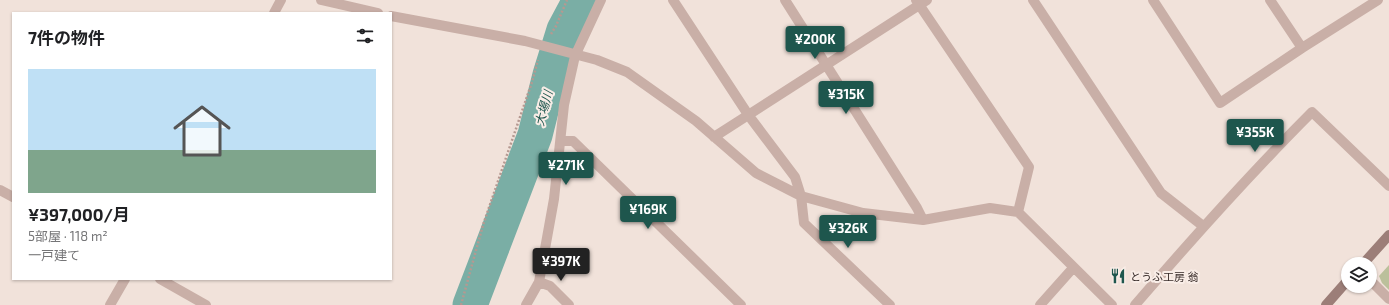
<!DOCTYPE html>
<html lang="ja">
<meta charset="utf-8">
<style>
body{margin:0;font-family:"Exo 2","Noto Sans JP",sans-serif;background:#f2f2f2;color:#202124;height:100vh;display:flex;flex-direction:column;font-size:15px;white-space:nowrap}
*{box-sizing:border-box;margin:0}
p{font-size:13px;color:#757577}
.icon{flex:none;width:22px;height:22px;fill:none;stroke:currentColor;stroke-width:2;stroke-linecap:round;stroke-linejoin:round}
.map{position:relative;flex:1;overflow:hidden}
.drawer{position:absolute;left:12px;top:12px;width:380px;height:268px;display:flex;flex-direction:column;background:#fff;border-radius:0px;box-shadow:0 1px 3px #0004}
.drawer>*{flex:none}
.controls{position:absolute;left:1341px;top:257px;display:grid;gap:8px}
.controls a{display:grid;place-items:center;width:36px;height:36px;border-radius:50%;background:#fff;box-shadow:0 1px 3px #0004;font-size:20px}
.price{position:absolute;translate:-50% -34px;padding:0 9px;border-radius:4px;background:#1e564d;color:#fff;font-size:13px;line-height:26px;filter:drop-shadow(0 1px 2px #0008)}
.price::after{content:'';position:absolute;left:50%;top:24px;width:12px;height:9px;margin-left:-6px;background:inherit;clip-path:polygon(0 0,100% 0,50% 100%)}
.price.current{background:#222;color:#fff}
ul{padding:0;list-style:none}
li{display:grid;align-content:center;gap:8px;height:212px;padding:0 16px}
li+li{border-top:1px solid #e0e0e0}
li span{display:grid;place-items:center;height:124px;border-radius:0px;color:#555}
li>.icon{margin-inline-start:auto}
span .icon{width:72px;height:72px;fill:#fffc;stroke-width:1}
li b{font-size:17px}
h2{display:flex;justify-content:space-between;align-items:center;height:48px;padding:0 16px;font-size:17px}
.map>svg:first-child{display:block}
</style>
<div class="map">
<svg width="1389" height="305" viewBox="0 0 1389 305">
<rect width="100%" height="100%" fill="#f1e2da"/>
<path fill="#bbc09b" d="M1389,265V290L1382,283L1379,276Z"/>
<g fill="none" stroke-linecap="round" stroke-linejoin="round">
<path stroke="#7aaea5" stroke-width="35" d="M470,305L535,135L550,75L564,30L580,0"/>
<path stroke="#b59991" stroke-width="2.5" stroke-dasharray="2 2" stroke-linecap="butt" d="M551,34L556,26L567,0
M461,305L483,225L532,82L538,60"/>
<path stroke="#c9afa7" stroke-width="10" d="M321,0L378,13
M673,0L749,116L795,177L801,196L804,223L890,305
M785,0L917,208L923,220
M916,0L1029,167L1018,212
M1033,0L1161,193L1203,226
M1153,0L1220,103L1302,48L1378,0
M1270,0L1302,48
M274,13L281,0
M391,16L525,41L597,60L627,72L696,121L756,173L801,196L863,213L923,220L990,208L1018,212L1112,305
M714,137L927,0
M561,141H573L741,305
M0,190L13,197
M160,279L206,305
M1370,280L1389,299
M539,282L550,286L569,305
M110,305L125,279
M526,305L539,282L554,199L564,105L575,56L601,0
M1040,305L1073,268
M1135,305C1192,239 1250,174 1312,112L1389,186"/>
<path stroke="#9c7e78" stroke-width="10" d="M1363,264L1389,235
M1326,305L1348,280"/>
</g>
<defs>
<symbol id="restaurant-bare" viewBox="-9 -9 18 18"><path d="M-5-6h1v4h1v-4h1v4h1v-4h1v5L-1.5 .5V6h-2V.5L-5-1ZM5-6V6H3V1.5H1.5Q1.5-4 5-6Z" fill="#1e564d" stroke="#f9ede7" stroke-width="2.5" paint-order="stroke"/></symbol>
</defs>
<g fill-rule="evenodd">
<use href="#restaurant-bare" x="1107" y="265" width="22" height="22"/>
</g>
<g text-anchor="middle" dominant-baseline="central" stroke-width="4" stroke-linejoin="round" paint-order="stroke">
<g font-size="11" fill="#352927" stroke="#f9ede7" text-anchor="start">
<text x="1130" y="276">とうふ工房 翁</text>
</g>
<g font-size="12" font-style="italic" fill="#1e564d" stroke="#f9ede7">
<text transform="translate(543 108) rotate(-75)">大場川</text>
</g>
</g>
</svg>
<div class="controls">
<a><svg class="icon" aria-label="layers" viewBox="0 0 24 24"><path d="M12 4l9 5-9 5-9-5zM3 14l9 5 9-5"/></svg></a>
</div>
<b class="price" style="left:815px;top:60px">¥200K</b>
<b class="price" style="left:846px;top:115px">¥315K</b>
<b class="price" style="left:1255px;top:153px">¥355K</b>
<b class="price" style="left:566px;top:186px">¥271K</b>
<b class="price" style="left:648px;top:230px">¥169K</b>
<b class="price" style="left:848px;top:249px">¥326K</b>
<b class="price current" style="left:561px;top:282px">¥397K</b>
<section class="drawer">
<h2>7件の物件<svg class="icon" aria-label="filters" viewBox="0 0 24 24"><path d="M4 7h16M4 17h16"/><circle cx="9" cy="7" r="2"/><circle cx="15" cy="17" r="2"/></svg></h2>
<ul>
<li><span style="background:linear-gradient(#bfe0f5 65%,#7fa58c 0)"><svg class="icon" aria-label="home" viewBox="0 0 24 24"><path d="M3 11l9-7 9 7M6 9v11h12V9"/></svg></span><div><b>¥397,000/月</b><p>5部屋 · 118 m²</p><p>一戸建て</p></div></li>
</ul>
</section>
</div>
